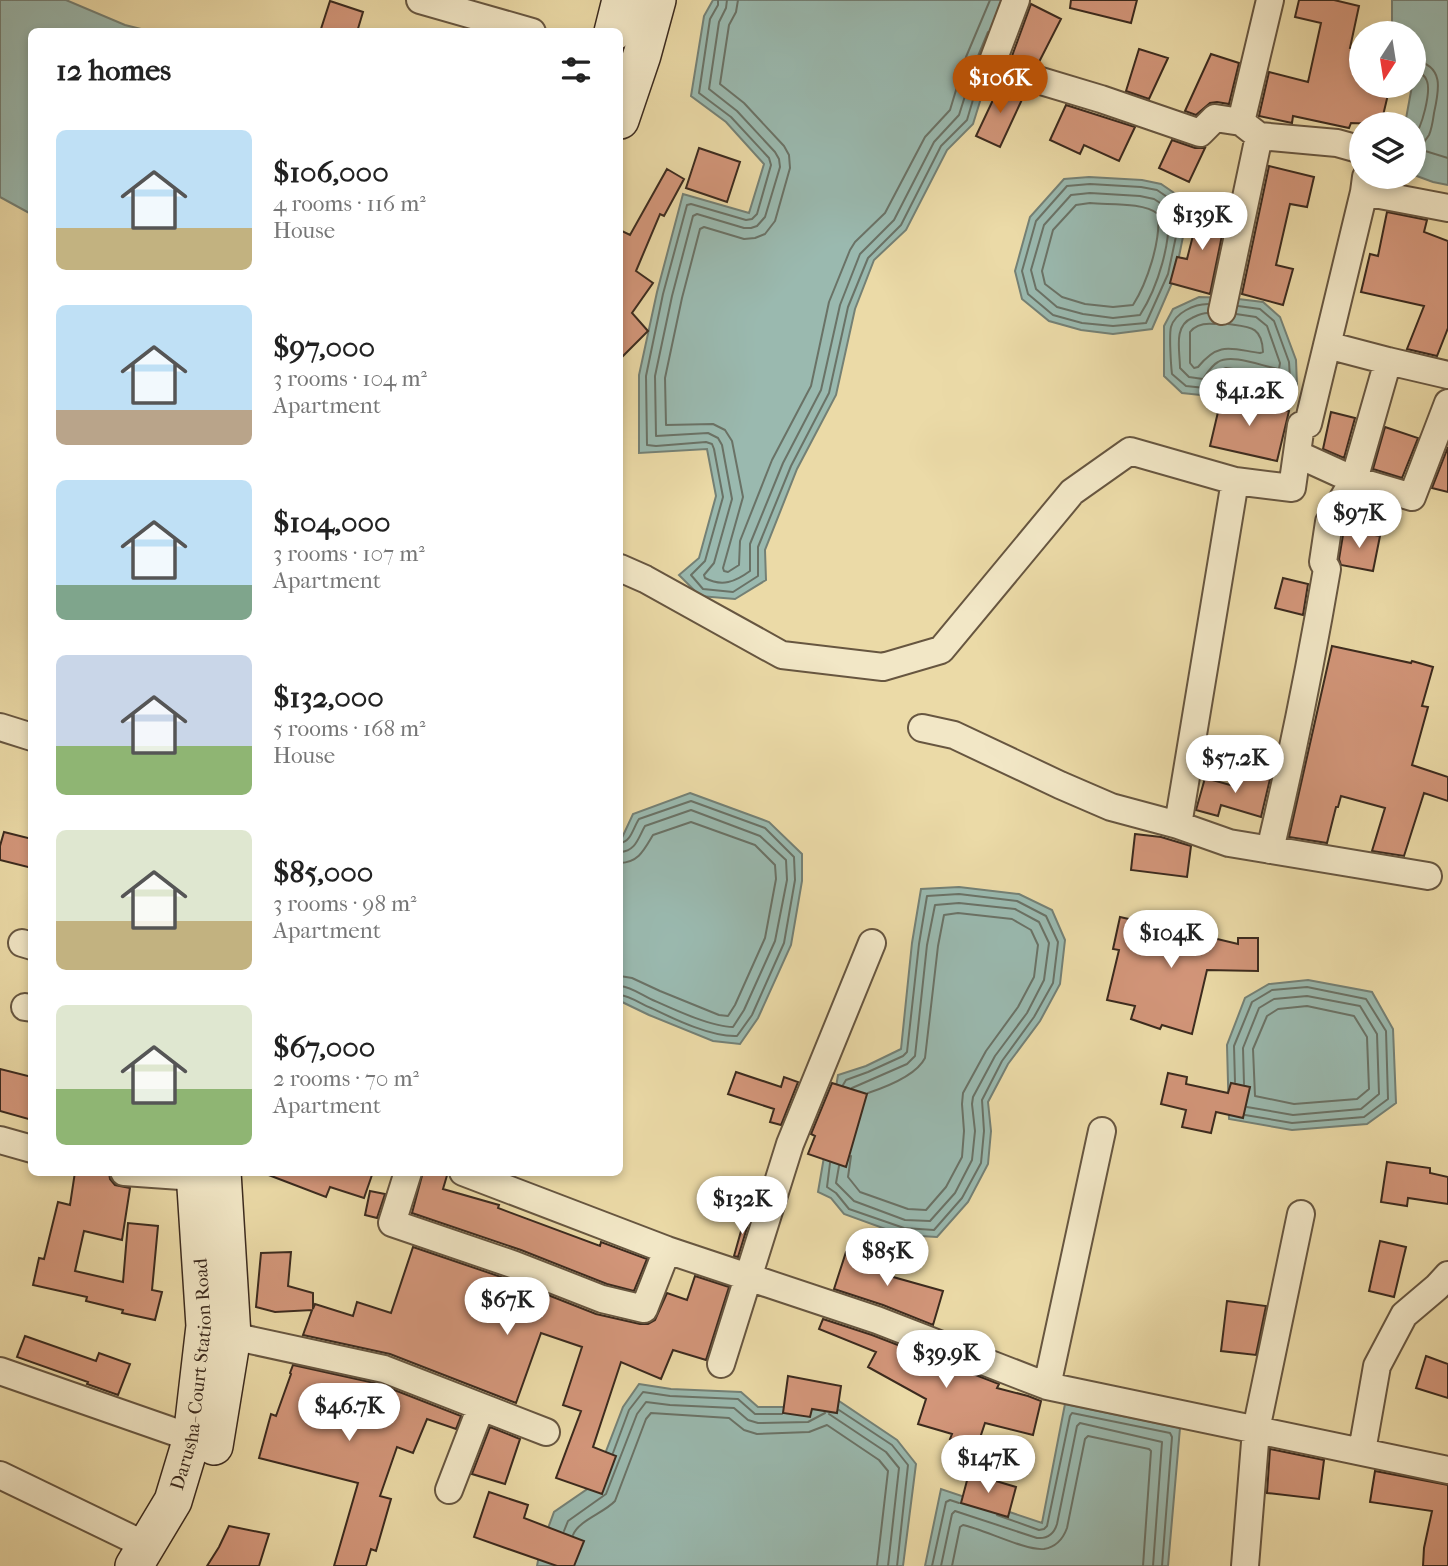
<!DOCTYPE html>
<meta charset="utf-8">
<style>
body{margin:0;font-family:"IM FELL French Canon",serif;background:#f6f6f6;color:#222;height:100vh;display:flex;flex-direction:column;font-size:26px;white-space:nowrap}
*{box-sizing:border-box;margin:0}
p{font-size:23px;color:#767676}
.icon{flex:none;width:38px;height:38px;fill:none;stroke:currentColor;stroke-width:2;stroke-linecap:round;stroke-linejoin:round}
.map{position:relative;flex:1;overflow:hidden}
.panel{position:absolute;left:28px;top:28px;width:595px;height:1148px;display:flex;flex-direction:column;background:#fff;border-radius:10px;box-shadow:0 4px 10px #0003}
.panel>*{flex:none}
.needle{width:46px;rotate:192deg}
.buttons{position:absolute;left:1349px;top:21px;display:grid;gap:14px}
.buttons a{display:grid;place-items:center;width:77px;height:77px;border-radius:50%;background:#fff;box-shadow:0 4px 10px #0003;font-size:35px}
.price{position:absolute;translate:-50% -60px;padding:0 16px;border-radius:24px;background:#fff;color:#222;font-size:23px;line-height:46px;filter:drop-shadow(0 2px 4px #0008)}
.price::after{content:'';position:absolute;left:50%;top:42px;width:21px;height:16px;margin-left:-10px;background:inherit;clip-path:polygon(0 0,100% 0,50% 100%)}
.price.active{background:#b45309;color:#fff}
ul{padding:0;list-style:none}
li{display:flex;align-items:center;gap:21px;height:175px;padding:0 28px}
li span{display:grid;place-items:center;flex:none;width:196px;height:140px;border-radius:10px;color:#555}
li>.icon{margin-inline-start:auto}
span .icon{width:84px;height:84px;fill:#fffc;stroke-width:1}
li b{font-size:30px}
h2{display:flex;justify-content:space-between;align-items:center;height:84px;padding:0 28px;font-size:30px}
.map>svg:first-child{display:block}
</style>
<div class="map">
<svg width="1448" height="1566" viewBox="0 0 1448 1566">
<rect width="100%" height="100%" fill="#ebdaa7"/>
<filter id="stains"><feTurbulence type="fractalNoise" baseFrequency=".00286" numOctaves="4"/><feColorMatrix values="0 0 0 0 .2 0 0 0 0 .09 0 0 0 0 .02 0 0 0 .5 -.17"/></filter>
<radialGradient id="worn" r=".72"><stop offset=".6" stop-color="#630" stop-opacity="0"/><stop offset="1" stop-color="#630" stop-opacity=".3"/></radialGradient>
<path fill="#9ab9af" stroke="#748075" stroke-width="2" d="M0,0H66L125,25L149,31L32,32L31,214L0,197Z
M713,0H1018L991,66L973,124L947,150L906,230L874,260L855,309L836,395L797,469L765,550L766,580L735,599L700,596L679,575L699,558L716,496L707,449L639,453V375L657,292L683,194L749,213L764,164L726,122L691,96L704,16Z
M1392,0H1448V185L1433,182L1414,175V124H1405L1412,86H1414V33H1395L1392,24Z
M1089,177L1142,180L1161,184L1183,199L1185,227L1175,276L1152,329L1113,334L1081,330L1049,321L1022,299L1015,271L1030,217L1064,179Z
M1199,297L1230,298L1263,302L1280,317L1296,360L1297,385L1287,390L1260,380L1226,375L1210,396L1182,393L1164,376V326L1173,309Z
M690,793L769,822L802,854V881L791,945L758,1018L740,1044L713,1041L649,1015L620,1001V842L633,814Z
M959,887L1019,894L1052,910L1065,940L1060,984L1040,1021L1008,1064L988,1102L991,1131L988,1164L968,1202L937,1237L902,1235L844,1214L831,1198L818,1192L838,1075L866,1066L901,1049L912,943L921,889Z
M1308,980L1372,992L1393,1029L1396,1103L1367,1124L1292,1130L1229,1119L1227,1045L1245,998L1269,984Z
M639,1384L671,1389L741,1392L758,1407H805L827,1393L897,1440L916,1464L903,1566H537L540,1550L554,1512L593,1485L623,1407Z
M1065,1404L1180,1428L1168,1566H925L941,1489L1042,1523Z"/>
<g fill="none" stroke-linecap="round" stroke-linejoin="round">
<path stroke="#6a7266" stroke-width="2" d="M718,0V5L710,19L699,93L731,117L769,158L771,165L757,214L752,219L746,220L691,204L687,205L663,294L646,376L647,445L656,446L706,442L712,444L714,449L723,497L705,561L691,575L703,589L733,592L758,576V547L791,466L829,393L848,307L868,258L901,225L941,146L967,120L980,76
M727,0L726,8L719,22L709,89L737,111L775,152L779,159L780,167L765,217L757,226L751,228H744L697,214L693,216L672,296L655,376L656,436L708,433L718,438L722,445L732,499L714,563L704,575L705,578C722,587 735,582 750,571V544L783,463L821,390L840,305L860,254L894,220L934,142L959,115L976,61L988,32
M738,0L736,12L729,25L720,84L744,103L784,146L789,155L790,168L775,221L765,234L755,238L744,239L704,227L700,229L682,298L665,378L666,425L713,424L725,430L732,441L743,497L723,568L724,571L728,572L739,565L740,541L772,460L811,386L829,302L850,250L855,242L885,213L925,137L950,110L966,57L990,0
M1414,60C1445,66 1439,90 1434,113C1433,120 1432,128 1429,135C1426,140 1422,144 1420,148L1422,150L1448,158
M1414,70C1420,72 1425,75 1427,81C1431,92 1422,128 1414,136
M1090,184L1141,187L1157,190L1176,203L1178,227L1168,274L1146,323L1113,326L1082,323L1053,315L1028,294L1022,271L1036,221L1067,186Z
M1090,193L1140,196L1154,199L1168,208C1172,241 1158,287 1140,315L1113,318L1083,314L1057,307L1036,289L1031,270L1044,225L1071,195Z
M1090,203C1109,205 1143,202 1158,214C1161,241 1147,283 1133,305L1113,307L1085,304L1062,297L1045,284L1042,271L1053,230L1076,205Z
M1208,304C1194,304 1175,313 1171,327C1169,335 1171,366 1172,374L1186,386L1205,388L1208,387L1221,370L1226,368L1261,373L1285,382H1288L1290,379L1289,362L1274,321L1260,309L1238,306
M1208,313C1201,313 1198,315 1192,318C1173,326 1180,351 1180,368L1189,377L1203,379C1207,373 1212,365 1218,362C1232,353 1264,367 1279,369L1280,363L1267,326L1256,317L1236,314
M1215,324C1206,323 1196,324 1190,332V363L1194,368L1198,367C1219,341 1231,349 1260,353L1263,352C1262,326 1250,327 1228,324
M620,843C631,842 633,828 639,819L691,801L765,828L794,857L795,880L784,943L752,1015L737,1036C711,1037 674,1019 651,1008C641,1004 630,996 620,995
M620,852C636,851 638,838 645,826L691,810L760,836L786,860L787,880L775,941L744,1010L733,1027C712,1027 675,1010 655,1001C643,996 632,987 620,986
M620,863C639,862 644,850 653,835L691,822L755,845L775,865L776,879L765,938L735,1005L728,1016L719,1015L660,991L632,978L620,976
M1307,1006L1354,1016L1367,1037L1369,1089L1357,1099L1294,1104L1255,1096L1253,1049L1267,1016L1278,1009Z
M1235,1082L1234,1046L1252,1002L1272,990L1307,987L1366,999L1386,1031L1388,1099L1364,1117L1292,1123L1245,1115
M1244,1084L1243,1048L1259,1008L1274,999L1307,996L1360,1006L1377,1034L1379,1094L1361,1109L1293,1115L1247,1107
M851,1156L848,1177L860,1192L908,1209L926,1210L946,1187L962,1157L964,1131L962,1104L963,1093L986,1051L1018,1007L1034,977L1038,945L1031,930L1012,919L958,913L944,915L938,946L925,1058C916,1076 886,1087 868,1093
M830,1163L827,1187L836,1193L849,1209L904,1228L934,1230L962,1198L981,1163L984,1131L982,1100L1002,1061L1034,1017L1053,983L1058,942L1046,916L1017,901L959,894L927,896L919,944L907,1052L903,1056L868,1072L846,1080L843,1085
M839,1166L836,1183L854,1201L905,1220L930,1221L955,1193L972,1160L975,1131L972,1104L973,1097L995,1056L1027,1013L1044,980L1049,943L1039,922L1015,909L959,903L935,905L927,945L915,1056L907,1064L852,1088
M839,1410L892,1445L908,1465L897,1566
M829,1414L886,1452L899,1468L888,1566
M613,1453L629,1410L643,1392L670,1396L738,1399L755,1414H782
M997,1515L1039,1530L1044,1529L1047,1526L1070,1416L1072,1413L1170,1433L1172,1437L1162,1566
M564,1531L568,1521L606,1494L637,1414L646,1402L670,1405L734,1408L748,1420L758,1423L808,1422L825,1413
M573,1535C579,1520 604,1513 615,1501L646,1419L651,1413L729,1418L744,1430L757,1434L809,1432L827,1425L879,1460L888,1471L877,1566
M932,1566L946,1502L950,1500L959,1503
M941,1566L952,1514L955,1511L1037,1538C1048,1539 1054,1534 1057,1524L1077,1426L1080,1423L1162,1442L1153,1566
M952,1566L960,1527L963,1525C983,1529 1026,1551 1044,1549C1056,1547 1063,1539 1067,1528L1085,1439L1088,1436L1149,1449L1151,1451L1143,1566"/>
</g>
<path fill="#d3967a" stroke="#3b2a1e" stroke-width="2" d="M1071,0H1137L1131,23L1070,8Z
M1299,0H1334L1359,6L1350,48L1362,50V86H1390L1381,124L1351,123L1349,128L1293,116L1292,123L1259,116L1269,72L1308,82L1321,23L1295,17Z
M330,1L363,12L357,32H320Z
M1031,4L1061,19L1038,64L1012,56Z
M1139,49L1168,58L1149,99L1126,91Z
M1211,54L1239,63L1229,104L1217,102L1210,103L1196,115L1185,111Z
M1000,85L1025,93L1000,147L976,136Z
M1066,105L1135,127L1119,161L1084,145L1080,154L1050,140Z
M1172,140L1195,148H1205L1189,182L1159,168Z
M699,148L740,162L727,202L686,188Z
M1269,166L1314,177L1307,207L1290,204L1276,265L1293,269L1283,305L1242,294Z
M667,169L684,179L664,216L660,214L636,271L653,283L632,313L648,331L620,359V230L630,235Z
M1201,204L1227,211L1210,294L1170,283L1177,257L1187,259Z
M1387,212L1427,220L1424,232L1448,241V328L1437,356L1407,349L1424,306L1361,292L1370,254L1378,256Z
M1222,395L1289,411L1277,461L1210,446Z
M1331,412L1355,418L1344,458L1323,449Z
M1385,427L1418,438L1402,478L1373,469Z
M1448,447V492L1432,488Z
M1344,529L1380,536L1373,571L1341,565L1339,559Z
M1283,578L1308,584L1303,615L1275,608Z
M1332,646L1411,663L1412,661L1433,667L1422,706L1428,707L1412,765L1448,777V801L1424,793L1404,856L1372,851L1385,808L1341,796L1338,807H1336L1327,843L1289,837Z
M1239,770L1270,779L1261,817L1221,805L1218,816L1196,810L1205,778L1234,786Z
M4,832L32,839V868L0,860V846Z
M1135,834L1161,837L1191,846L1187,877L1131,870Z
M1120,917L1142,922L1143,919L1162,923L1189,930L1188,932L1238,944V938H1258V971L1207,970L1192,1034L1162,1025L1160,1029L1131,1019L1135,1006L1107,1000L1119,950L1113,949Z
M0,1069L32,1077V1120L0,1111Z
M736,1072L781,1087L784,1077L798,1082L781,1125L770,1122L774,1109L728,1094Z
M1168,1073L1187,1077L1186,1084L1228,1093L1231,1083L1250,1087L1243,1118L1216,1112L1211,1133L1182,1127L1186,1110L1161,1104Z
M832,1083L867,1094L846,1167L808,1154L815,1136L811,1134Z
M1387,1162L1430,1168V1173L1448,1177V1204L1408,1198L1407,1206L1381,1202Z
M75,1172H109L110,1179L115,1185L130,1188L122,1240L84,1231L75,1271L123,1282L128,1223L158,1226L152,1290L162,1292L155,1320L122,1313L123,1310L86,1301L87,1297L33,1285L39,1258L44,1259L58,1202L70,1205Z
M266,1172H373L364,1198L330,1187L326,1197L266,1174Z
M423,1172H448L443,1189L499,1205L498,1208L600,1246L601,1242L647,1259L634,1291L607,1284L521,1250L412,1213Z
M370,1191L385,1194L377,1218L365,1215Z
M745,1217L750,1218L738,1257L734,1256Z
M1380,1241L1406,1247L1394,1297L1369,1291Z
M413,1247L510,1280L596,1314L640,1324H648L655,1320L667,1293L687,1300L695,1276L729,1287L706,1360L673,1350L661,1379L621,1362L593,1447L616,1456L602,1494L556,1478L581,1411L563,1405L582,1347L541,1333L516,1403L390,1354L303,1335L312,1310L275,1312L256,1307L261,1253L291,1252L288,1286L313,1293V1309L315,1304L353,1316L357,1302L391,1313Z
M846,1252L889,1265L886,1275L943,1291L933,1325L883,1305L834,1289Z
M1227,1301L1266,1306L1256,1355L1221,1351Z
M823,1319L872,1335L999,1384L997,1388L1028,1396L1041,1401L1033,1435L985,1423L977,1447L950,1439L952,1434L918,1424L926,1399L868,1367L876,1352L819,1329Z
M25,1336L96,1361L99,1353L130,1364L118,1395L87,1384L88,1382L17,1357Z
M1426,1356L1448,1364V1398L1416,1388Z
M293,1365L379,1384L461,1416L456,1429L427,1419L413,1453L397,1447L380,1496L391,1499L376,1551L371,1549L366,1566H334L358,1483L259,1458L271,1414L276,1416L291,1374L290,1373Z
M788,1376L841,1386L837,1413L812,1409L810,1417L783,1413Z
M490,1427L520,1439L505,1484L472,1474Z
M1270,1449L1324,1460L1319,1499L1267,1493Z
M1375,1471L1448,1485V1566H1423L1424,1548L1432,1511L1370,1502Z
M969,1473L1016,1487L1008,1517L961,1503Z
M489,1492L528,1505L524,1518L584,1541L574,1566H557L474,1537Z
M229,1526L269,1534L259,1566H207L219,1547Z"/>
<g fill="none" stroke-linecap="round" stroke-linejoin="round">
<defs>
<path id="street" d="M420,0L532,32
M1016,0L991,66L1101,99L1200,133L1215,118L1241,122
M1270,0L1241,122L1259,136L1337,143L1362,150
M1366,177L1364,192L1448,208
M1222,311L1259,136
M1327,345L1388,361L1448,375
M1297,454L1354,480L1412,497L1448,403
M620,568L645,579L782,655L883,667L941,650L1072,492L1130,451L1235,481L1292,488L1301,425L1308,424L1364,192
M0,727L32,737
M922,728L954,735L1060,785L1111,807L1178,825L1229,843L1428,876
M1178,825L1235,481
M1270,850C1292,757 1311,663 1327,569L1323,562L1329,522L1354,480L1388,361
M22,943L32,946
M25,1007L32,1008
M0,1140L32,1149
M124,1172L195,1177L210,1175
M408,1172L392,1223L515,1265L602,1299L644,1309L667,1250
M463,1172L667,1250L877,1320L1047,1386L1448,1470
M232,1336L384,1369L546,1432
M721,1364L790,1144L872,943
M0,1371L192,1438
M1047,1386L1102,1131
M1362,1451L1377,1366L1404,1315L1437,1287L1448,1275
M0,1475L147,1546
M449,1490L481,1407
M1245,1566L1256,1430L1301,1214"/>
<g id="secondary">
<path d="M613,32L621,0"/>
<path d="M620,120L642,55L657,0"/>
<path d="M214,1446L232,1336L222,1172"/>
<path id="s1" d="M134,1566L173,1501L192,1438L205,1326L195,1172"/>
</g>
</defs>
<use href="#street" stroke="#675640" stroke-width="30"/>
<use href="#secondary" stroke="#3b2a1e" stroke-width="40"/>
<use href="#street" stroke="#f2e7c6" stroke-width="26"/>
<use href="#secondary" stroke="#f2e7c6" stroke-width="37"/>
</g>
<g text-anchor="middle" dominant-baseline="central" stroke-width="5" stroke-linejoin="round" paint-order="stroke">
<g font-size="19" fill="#3b2a1e" stroke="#f2e7c6">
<text stroke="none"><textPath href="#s1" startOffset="205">Darusha- Court Station Road</textPath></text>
</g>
</g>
<rect width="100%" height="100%" filter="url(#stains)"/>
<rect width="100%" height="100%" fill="url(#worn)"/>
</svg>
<div class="buttons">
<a><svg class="needle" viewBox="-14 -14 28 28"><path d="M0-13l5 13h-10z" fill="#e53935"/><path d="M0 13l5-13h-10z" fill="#767676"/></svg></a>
<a><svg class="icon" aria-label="layers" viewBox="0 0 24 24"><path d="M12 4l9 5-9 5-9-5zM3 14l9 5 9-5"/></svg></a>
</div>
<b class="price active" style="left:1000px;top:115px">$106K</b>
<b class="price" style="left:1202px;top:252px">$139K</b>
<b class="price" style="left:1249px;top:428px">$41.2K</b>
<b class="price" style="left:1359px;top:550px">$97K</b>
<b class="price" style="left:1235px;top:795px">$57.2K</b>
<b class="price" style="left:1171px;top:970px">$104K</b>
<b class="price" style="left:742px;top:1236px">$132K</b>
<b class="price" style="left:887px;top:1288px">$85K</b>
<b class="price" style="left:507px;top:1337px">$67K</b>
<b class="price" style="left:946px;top:1390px">$39.9K</b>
<b class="price" style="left:349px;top:1443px">$46.7K</b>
<b class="price" style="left:988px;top:1495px">$147K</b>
<section class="panel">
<h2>12 homes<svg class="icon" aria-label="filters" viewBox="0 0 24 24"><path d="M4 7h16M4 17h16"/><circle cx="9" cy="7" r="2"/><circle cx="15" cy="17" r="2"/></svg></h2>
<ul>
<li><span style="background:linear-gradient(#bfe0f5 70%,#c2b280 0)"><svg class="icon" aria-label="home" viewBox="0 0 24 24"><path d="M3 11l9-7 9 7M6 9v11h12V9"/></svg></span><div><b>$106,000</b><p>4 rooms · 116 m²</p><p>House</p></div></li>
<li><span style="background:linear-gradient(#bfe0f5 75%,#b9a48a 0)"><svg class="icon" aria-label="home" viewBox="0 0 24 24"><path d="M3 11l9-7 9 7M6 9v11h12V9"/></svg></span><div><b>$97,000</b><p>3 rooms · 104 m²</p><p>Apartment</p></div></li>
<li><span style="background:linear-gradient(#bfe0f5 75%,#7fa58c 0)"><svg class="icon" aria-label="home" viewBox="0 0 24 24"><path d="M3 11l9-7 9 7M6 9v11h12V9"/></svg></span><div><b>$104,000</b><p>3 rooms · 107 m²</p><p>Apartment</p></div></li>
<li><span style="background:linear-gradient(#c9d6e8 65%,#8fb573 0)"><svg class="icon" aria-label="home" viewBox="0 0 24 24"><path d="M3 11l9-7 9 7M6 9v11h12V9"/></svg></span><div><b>$132,000</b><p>5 rooms · 168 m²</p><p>House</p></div></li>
<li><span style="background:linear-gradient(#dfe7d0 65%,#c2b280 0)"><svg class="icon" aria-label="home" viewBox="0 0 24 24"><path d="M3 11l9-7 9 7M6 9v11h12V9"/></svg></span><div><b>$85,000</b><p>3 rooms · 98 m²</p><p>Apartment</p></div></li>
<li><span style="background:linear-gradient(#dfe7d0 60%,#8fb573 0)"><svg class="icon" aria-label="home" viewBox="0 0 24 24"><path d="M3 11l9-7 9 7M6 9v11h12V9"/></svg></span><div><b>$67,000</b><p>2 rooms · 70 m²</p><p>Apartment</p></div></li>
</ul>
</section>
</div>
